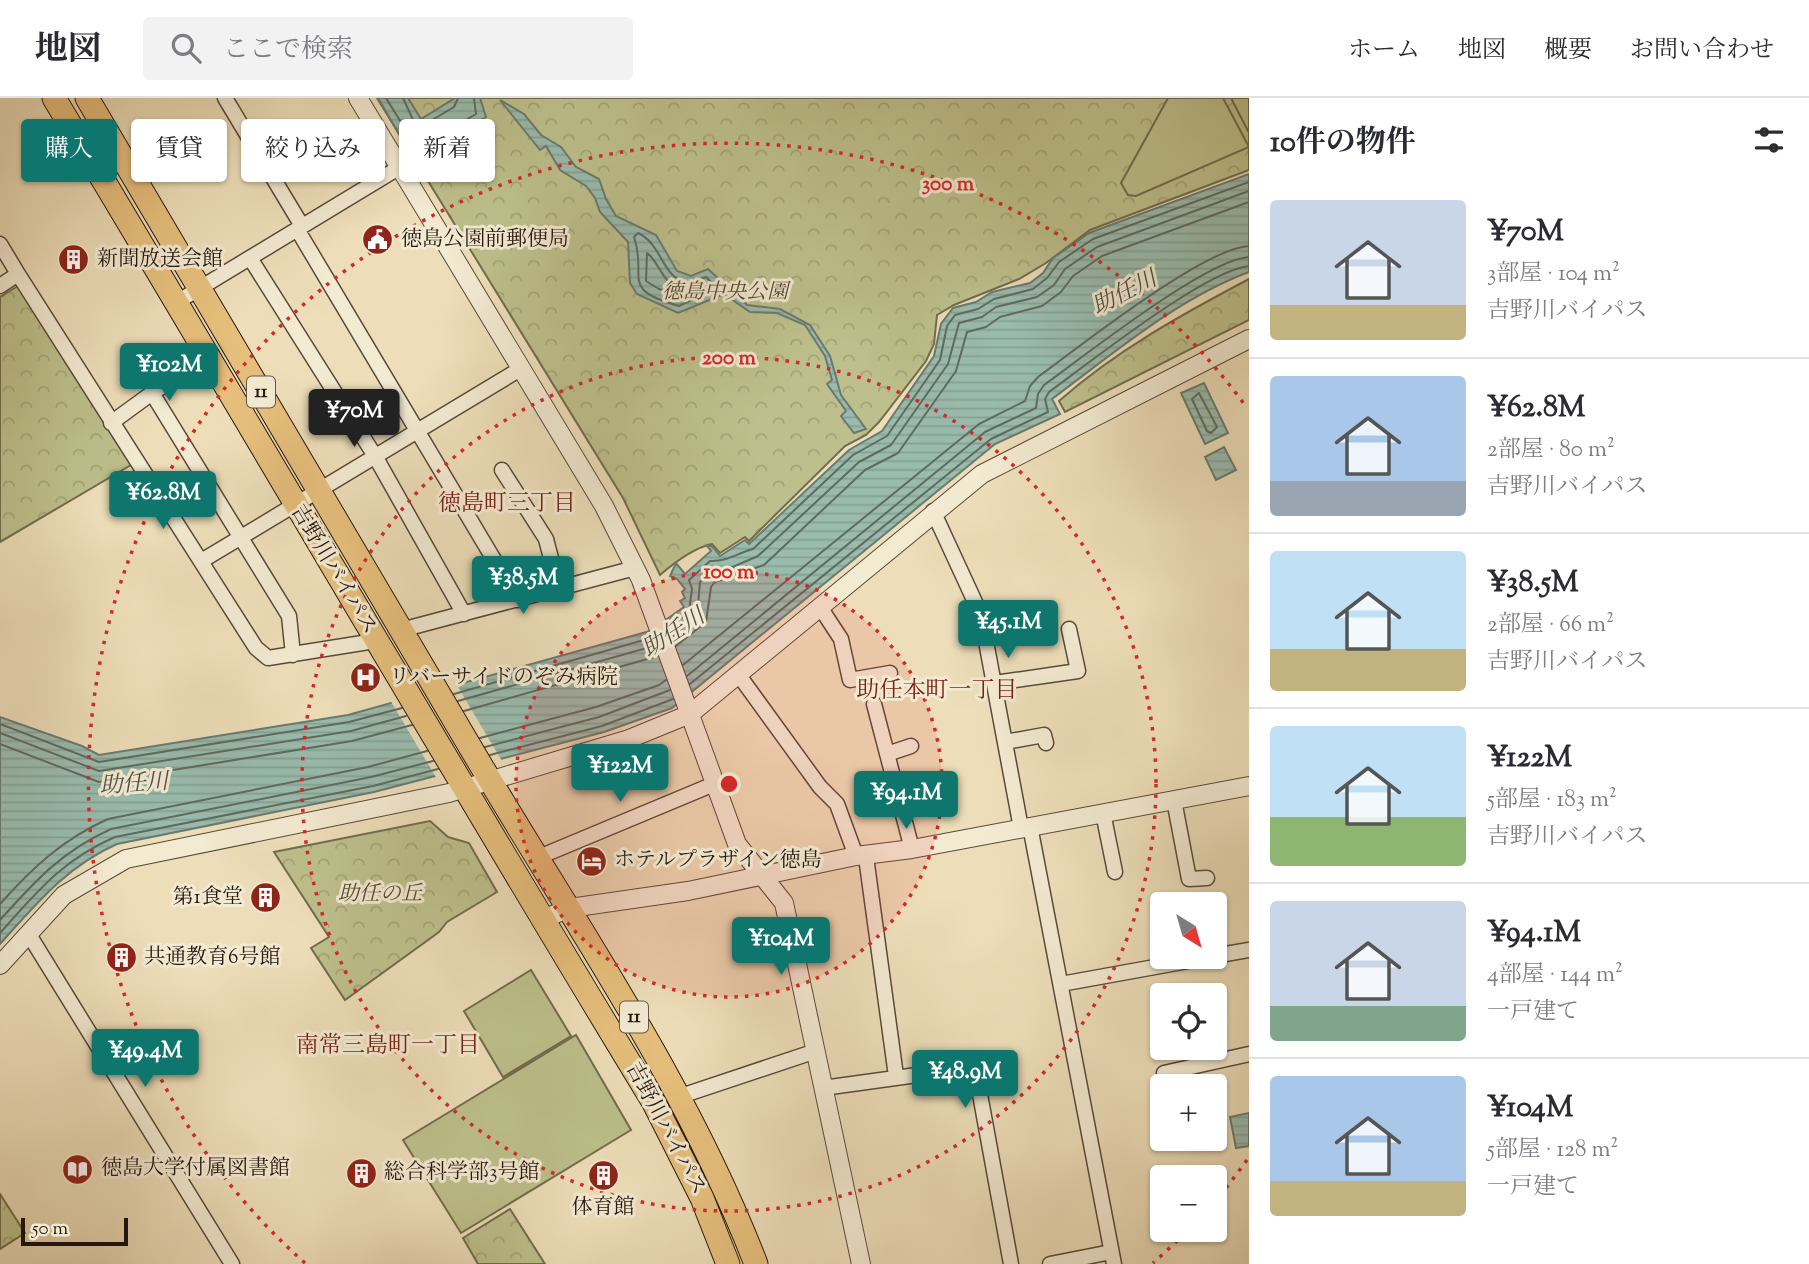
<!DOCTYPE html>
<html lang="ja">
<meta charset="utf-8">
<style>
body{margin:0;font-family:"Sorts Mill Goudy","Noto Serif JP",serif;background:#f2f2f3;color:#2b2b33;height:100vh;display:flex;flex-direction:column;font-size:26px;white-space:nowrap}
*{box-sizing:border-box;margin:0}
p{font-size:23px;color:#7c7c81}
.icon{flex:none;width:38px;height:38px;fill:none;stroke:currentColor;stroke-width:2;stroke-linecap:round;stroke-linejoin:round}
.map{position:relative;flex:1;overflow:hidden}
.panel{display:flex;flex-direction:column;background:#fff;width:560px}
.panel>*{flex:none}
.hud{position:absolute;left:21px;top:21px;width:665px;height:63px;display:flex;gap:14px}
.needle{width:46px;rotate:143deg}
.buttons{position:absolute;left:1150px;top:794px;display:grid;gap:14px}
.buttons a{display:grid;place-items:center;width:77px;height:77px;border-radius:7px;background:#fff;box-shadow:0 2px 5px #0004;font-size:35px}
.scale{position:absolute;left:21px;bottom:18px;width:107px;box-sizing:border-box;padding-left:7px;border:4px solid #261810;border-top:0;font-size:19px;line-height:24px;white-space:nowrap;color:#261810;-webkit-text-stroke:5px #f3ead2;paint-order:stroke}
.price{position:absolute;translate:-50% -60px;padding:0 16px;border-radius:7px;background:#0f766e;color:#fff;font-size:23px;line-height:46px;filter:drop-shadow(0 2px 4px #0008)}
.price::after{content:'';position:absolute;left:50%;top:42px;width:21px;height:16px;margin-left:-10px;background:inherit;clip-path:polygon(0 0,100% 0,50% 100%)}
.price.current{background:#222;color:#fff}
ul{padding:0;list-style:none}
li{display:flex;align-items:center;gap:21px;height:175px;padding:0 21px}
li+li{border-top:2px solid #e1e1e2}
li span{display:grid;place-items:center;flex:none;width:196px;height:140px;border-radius:7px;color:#555}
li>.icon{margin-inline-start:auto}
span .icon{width:84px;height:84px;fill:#fffc;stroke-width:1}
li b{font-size:30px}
h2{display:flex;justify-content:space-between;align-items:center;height:84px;padding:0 21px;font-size:30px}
.tag{padding:0 24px;border-radius:7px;background:#fff;box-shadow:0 2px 5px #0004;font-size:24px;line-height:63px}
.tag.current{background:#0f766e;color:#fff}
header{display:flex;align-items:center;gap:42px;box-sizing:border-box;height:98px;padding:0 35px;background:#fff;border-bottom:2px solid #e1e1e2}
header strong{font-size:33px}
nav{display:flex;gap:38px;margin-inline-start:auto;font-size:24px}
.search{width:490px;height:63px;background:#f2f2f3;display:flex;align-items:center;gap:18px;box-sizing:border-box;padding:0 24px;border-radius:7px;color:#7c7c81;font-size:26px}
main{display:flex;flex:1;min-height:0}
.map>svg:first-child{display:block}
</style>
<header>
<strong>地図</strong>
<div class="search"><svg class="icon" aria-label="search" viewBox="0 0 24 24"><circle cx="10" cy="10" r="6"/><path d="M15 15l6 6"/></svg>ここで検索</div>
<nav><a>ホーム</a><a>地図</a><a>概要</a><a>お問い合わせ</a></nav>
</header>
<main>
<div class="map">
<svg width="1249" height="1166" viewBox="0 0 1249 1166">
<defs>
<pattern id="park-crowns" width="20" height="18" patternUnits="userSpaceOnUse" patternTransform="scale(1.75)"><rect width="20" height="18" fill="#bdc08c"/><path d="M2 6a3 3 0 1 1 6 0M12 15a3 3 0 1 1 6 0" fill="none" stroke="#a2a478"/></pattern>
<pattern id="water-rules" width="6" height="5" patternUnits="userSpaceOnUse" patternTransform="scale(1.75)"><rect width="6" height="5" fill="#99bcae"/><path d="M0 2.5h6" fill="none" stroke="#84a195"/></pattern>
</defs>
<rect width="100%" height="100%" fill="#eddeb9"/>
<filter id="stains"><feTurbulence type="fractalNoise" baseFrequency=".00286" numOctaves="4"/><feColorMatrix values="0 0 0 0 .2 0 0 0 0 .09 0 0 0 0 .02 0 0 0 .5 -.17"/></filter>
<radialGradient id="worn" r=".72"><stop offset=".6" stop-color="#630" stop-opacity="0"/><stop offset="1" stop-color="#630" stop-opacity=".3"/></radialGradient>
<path fill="url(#park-crowns)" stroke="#726c4e" stroke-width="2" d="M377,0H1249V72L1090,132L1046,165L1019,181L954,207L937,217L934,246L926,263L879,324L866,337L845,348L749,443L745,439L720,455L712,446C693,450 675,464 660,477L623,400Z
M1249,181V222L1065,314L1059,303C1117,252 1181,217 1249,181Z
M18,188L131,367L0,444V199Z
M430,723L448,739L469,745L497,794L447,824L439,834L345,902L311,850L329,839L274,754Z
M0,1096L25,1135L0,1151Z
M510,1111L545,1166H478L463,1140Z"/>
<path fill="#bdc08c" stroke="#726c4e" stroke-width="2" d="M1168,0H1223L1249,49L1136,98L1128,97L1121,85Z
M1231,0H1249V33H1248Z
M531,872L571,938L503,979L464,913Z
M576,937L631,1032L461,1135L403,1042Z"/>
<path fill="url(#water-rules)" stroke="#6b7a6f" stroke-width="2" d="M378,0H408L421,21L455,0H480L486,19L413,60Z
M500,2L524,16L541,37L561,49L576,69L599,81L606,101L616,118L656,137L677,173L691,178L708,171L747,207L780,211L810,227L830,258L841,297L866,331L854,335L841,318L846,313L827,286L832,282L825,258L805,227L777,215L750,214L724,196L678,215L637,196L630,185L628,144L600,114L595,100L586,88L560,72L546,48L540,52Z
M1249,76V174C1177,201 1114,255 1052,301L1060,316L995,346L672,610L604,634L374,694L117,746C67,768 36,806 0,846V619L82,648L99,657L348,617L650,533L684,509L680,503L685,500L682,494L685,491L677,481L670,478L676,465L685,476L711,453L707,448H712L720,458L745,442L749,446L849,352L882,333L934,258L941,226L953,210L976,204L992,194L1030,185L1043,175L1053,160L1089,135Z
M1204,285L1228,335L1205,346L1181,295Z
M1224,349L1236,372L1216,382L1205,359Z
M1249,1015V1048L1236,1050L1230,1019Z"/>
<path fill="#eddeb9" d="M455,584L502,663L437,681L390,602Z"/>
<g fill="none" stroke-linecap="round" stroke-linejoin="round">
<path stroke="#606a5f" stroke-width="2" d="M386,0L417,50L476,16L474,0
M403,0L414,24L422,28L454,9L458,0
M638,135C663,146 662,183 690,185L706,179L714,187V191L679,208C618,191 648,180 634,139Z
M647,155C657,161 661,181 677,192L676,196L659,191L646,183Z
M1199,295L1217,329L1211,335L1207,333L1192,301Z
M670,530L689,513L692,491L689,482L710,463C726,464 738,455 753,451L853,357L887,338L940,262L947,228L955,217L978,211L994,201L1033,191L1047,180L1059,164L1093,141L1249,84
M673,538L697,518L700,484L713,472H726L758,458L859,364L891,347L948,266L959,225L982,219L996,209L1037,199L1054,187L1065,171L1097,149L1249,93
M676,548L706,524L711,489L715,484L764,467L865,372L898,355L956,273L967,234L986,229L1000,219L1042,208L1061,194L1073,178L1102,158L1249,104
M683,567L979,326L1025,303L1030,288L1038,279C1079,249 1204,150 1249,148
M687,578L985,334L1036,310L1038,296L1044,287C1083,259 1207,161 1249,159
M690,586L991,341L1048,314L1045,301L1049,294C1089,265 1206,172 1249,168
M454,596L651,540
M458,603L654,548
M464,613L658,558
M0,626L99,664L349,624L402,610
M0,635L99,673L351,633L406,618
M480,640L596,609L659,587L666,582
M0,646L99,684L352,643L412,627
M485,649L599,619L670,592
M490,657L602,628L673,601
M0,806C32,770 63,741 108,721L368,669L427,653
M0,822C35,783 62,753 111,731L371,679L433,663
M0,835C37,794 62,762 115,739L373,688L438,671"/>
<defs>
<path id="minor" d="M225,0L302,128
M297,131L518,502
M0,146L18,176L0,188
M250,160L375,358L464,516
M18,176L256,550L268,560L375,543
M177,204L400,69
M152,295L289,518L293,557
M111,325L152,295L210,259
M502,372L546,441L559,491
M933,413L981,517L1021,730
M203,462L522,270
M820,509L841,541L850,582L890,575
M401,532L635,470
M738,576L820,689L837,706L856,758
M995,585L1078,573L1069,531
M874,606L912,751
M1005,644L1044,637L1046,645
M887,656L911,648
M1174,702L1189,781L1207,780
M1103,715L1115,774
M1030,728L1114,1166
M539,759L714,686
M866,759L896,978
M28,835L232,1166
M1214,858L1249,852
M1061,886L1210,859
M1164,975L1249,956
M823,990L975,969L1011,1166
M678,999L816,953
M1050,1166L1111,1154"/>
<path id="tertiary" d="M358,0L604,408L641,482L737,746L784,805L861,1166
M543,821L570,810L688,793L856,758L912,751L1249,688
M0,867L64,797L126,761L449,695L629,641L690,616L982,376L1249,241"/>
<path id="trunk" d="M54,0C255,334 451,672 654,1005L702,1100L728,1166
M87,0C219,223 350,447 482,669C579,832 688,989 756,1166"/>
</defs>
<use href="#minor" stroke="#584a3a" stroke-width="17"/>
<use href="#tertiary" stroke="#584a3a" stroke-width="20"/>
<use href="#trunk" stroke="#261810" stroke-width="25"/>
<use href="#minor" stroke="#f3ead2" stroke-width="14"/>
<use href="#tertiary" stroke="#f3ead2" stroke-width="18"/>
<use href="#trunk" stroke="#e6bf7c" stroke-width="23"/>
</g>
<circle cx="729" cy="686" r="213" fill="#d62828" fill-opacity=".12"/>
<g fill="none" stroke="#d62828" stroke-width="3.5" stroke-dasharray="3.5 7">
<circle cx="729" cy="686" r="213"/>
<circle cx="729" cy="686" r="427"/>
<path d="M1247 1062A640 640 0 0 1 1216 1102M1185 1135A640 640 0 0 1 1153 1165M305 1165A640 640 0 1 1 1247 310"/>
</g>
<defs>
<symbol id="civic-disc" viewBox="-11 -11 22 22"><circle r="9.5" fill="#8f2418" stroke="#f3ead2"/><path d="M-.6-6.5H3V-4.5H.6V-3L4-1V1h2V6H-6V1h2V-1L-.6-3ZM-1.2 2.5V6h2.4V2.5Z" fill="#fff"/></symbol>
<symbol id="building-disc" viewBox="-11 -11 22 22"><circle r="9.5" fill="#8f2418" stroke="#f3ead2"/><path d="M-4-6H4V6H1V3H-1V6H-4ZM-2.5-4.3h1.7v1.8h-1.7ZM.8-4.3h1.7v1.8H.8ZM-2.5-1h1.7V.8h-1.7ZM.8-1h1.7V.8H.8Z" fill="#fff"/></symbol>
<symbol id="hospital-disc" viewBox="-11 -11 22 22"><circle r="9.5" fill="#8f2418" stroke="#f3ead2"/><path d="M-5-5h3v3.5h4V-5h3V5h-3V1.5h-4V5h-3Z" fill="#fff"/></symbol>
<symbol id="hotel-disc" viewBox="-11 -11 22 22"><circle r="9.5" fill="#8f2418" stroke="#f3ead2"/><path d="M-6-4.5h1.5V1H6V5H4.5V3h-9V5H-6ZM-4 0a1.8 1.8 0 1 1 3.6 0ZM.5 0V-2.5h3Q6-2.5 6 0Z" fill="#fff"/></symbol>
<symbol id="library-disc" viewBox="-11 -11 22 22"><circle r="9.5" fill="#8f2418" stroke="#f3ead2"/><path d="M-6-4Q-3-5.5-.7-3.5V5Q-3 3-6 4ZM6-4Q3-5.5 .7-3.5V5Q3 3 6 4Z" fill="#fff"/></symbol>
</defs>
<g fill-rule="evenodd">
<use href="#civic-disc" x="360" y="124" width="35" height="35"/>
<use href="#building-disc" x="56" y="144" width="35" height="35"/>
<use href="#hospital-disc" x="348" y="562" width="35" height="35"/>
<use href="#hotel-disc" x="574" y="746" width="35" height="35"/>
<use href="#building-disc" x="248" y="782" width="35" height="35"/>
<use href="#building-disc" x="104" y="842" width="35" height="35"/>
<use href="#library-disc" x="60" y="1054" width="35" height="35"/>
<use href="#building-disc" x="344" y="1058" width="35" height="35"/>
<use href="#building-disc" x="586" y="1060" width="35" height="35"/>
</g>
<g text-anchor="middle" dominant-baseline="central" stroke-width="6" stroke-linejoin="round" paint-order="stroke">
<g fill="#f3ead2" stroke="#64574a" stroke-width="2">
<rect x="247" y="278.5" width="28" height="31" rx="5"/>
<rect x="620" y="903.5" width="28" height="31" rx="5"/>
</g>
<g font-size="19" font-weight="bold" fill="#261810">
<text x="261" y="294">11</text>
<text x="634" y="919">11</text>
</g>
<g font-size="21" fill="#261810" stroke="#f3ead2" text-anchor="start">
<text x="401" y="142">徳島公園前郵便局</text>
<text x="97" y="162">新聞放送会館</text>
<text x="389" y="580">リバーサイドのぞみ病院</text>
<text x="614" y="763">ホテルプラザイン徳島</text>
<text x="243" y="800" text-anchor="end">第1食堂</text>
<text x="144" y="860">共通教育6号館</text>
<text x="101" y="1071">徳島大学付属図書館</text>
<text x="384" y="1075">総合科学部3号館</text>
<text x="603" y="1110" text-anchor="middle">体育館</text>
</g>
<g font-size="21" font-style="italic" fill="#534a35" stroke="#f3ead2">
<text x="725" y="195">徳島中央公園</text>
<text x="380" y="797">助任の丘</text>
</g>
<g font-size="21" fill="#261810" stroke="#f3ead2">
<text transform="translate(333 472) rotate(59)">吉野川バイパス</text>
<text transform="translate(665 1031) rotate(62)">吉野川バイパス</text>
</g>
<g font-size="23" font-style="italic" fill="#4e5147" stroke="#f3ead2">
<text transform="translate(1125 196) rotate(-27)">助任川</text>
<text transform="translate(674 536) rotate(-33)">助任川</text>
<text transform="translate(134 687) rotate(-4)">助任川</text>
</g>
<g font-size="23" fill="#7a1f14" stroke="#f3ead2">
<text x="507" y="406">徳島町三丁目</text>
<text x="937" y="593">助任本町一丁目</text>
<text x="388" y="948">南常三島町一丁目</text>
</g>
</g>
<circle cx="729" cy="686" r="10" fill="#d62828" stroke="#f3ead2" stroke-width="3.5"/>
<g font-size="21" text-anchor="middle" font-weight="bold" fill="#d62828" stroke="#f3ead2" stroke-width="6" stroke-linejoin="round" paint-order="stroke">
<text x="948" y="92">300 m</text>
<text x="729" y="266">200 m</text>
<text x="729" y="480">100 m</text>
</g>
<rect width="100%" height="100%" filter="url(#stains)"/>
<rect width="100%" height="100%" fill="url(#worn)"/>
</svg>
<div class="buttons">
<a><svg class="needle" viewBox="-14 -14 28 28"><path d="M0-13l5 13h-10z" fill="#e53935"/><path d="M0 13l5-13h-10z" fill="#7c7c81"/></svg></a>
<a><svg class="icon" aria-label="locate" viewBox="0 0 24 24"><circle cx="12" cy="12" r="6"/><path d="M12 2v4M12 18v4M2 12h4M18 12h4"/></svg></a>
<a>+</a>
<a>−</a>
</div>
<div class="scale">50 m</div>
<b class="price" style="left:169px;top:305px">¥102M</b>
<b class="price current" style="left:354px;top:351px">¥70M</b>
<b class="price" style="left:163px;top:433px">¥62.8M</b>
<b class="price" style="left:523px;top:518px">¥38.5M</b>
<b class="price" style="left:1008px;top:562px">¥45.1M</b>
<b class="price" style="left:620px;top:706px">¥122M</b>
<b class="price" style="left:906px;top:733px">¥94.1M</b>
<b class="price" style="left:781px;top:879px">¥104M</b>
<b class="price" style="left:145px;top:991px">¥49.4M</b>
<b class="price" style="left:965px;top:1012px">¥48.9M</b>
<div class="hud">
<a class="tag current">購入</a>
<a class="tag">賃貸</a>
<a class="tag">絞り込み</a>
<a class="tag">新着</a>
</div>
</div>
<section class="panel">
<h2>10件の物件<svg class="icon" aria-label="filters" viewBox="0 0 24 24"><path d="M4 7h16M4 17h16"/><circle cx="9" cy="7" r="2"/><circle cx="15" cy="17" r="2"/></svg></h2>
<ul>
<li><span style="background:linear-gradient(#c9d6e8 75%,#c2b280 0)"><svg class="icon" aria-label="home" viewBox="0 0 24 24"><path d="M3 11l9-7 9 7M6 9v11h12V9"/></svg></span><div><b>¥70M</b><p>3部屋 · 104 m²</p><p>吉野川バイパス</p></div></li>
<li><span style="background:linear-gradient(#a9c7e8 75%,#9aa5b1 0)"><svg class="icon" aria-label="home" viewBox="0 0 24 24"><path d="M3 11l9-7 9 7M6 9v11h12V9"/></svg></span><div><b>¥62.8M</b><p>2部屋 · 80 m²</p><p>吉野川バイパス</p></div></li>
<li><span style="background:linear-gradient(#bfe0f5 70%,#c2b280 0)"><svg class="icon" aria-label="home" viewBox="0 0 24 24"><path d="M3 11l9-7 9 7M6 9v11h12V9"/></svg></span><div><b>¥38.5M</b><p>2部屋 · 66 m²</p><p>吉野川バイパス</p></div></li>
<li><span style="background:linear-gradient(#bfe0f5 65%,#8fb573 0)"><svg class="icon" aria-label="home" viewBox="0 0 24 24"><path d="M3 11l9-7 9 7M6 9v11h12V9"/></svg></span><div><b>¥122M</b><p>5部屋 · 183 m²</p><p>吉野川バイパス</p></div></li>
<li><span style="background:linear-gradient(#c9d6e8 75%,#7fa58c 0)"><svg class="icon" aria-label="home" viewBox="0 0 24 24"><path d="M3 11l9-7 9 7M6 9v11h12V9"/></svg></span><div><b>¥94.1M</b><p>4部屋 · 144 m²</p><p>一戸建て</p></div></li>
<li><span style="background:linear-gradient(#a9c7e8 75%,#c2b280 0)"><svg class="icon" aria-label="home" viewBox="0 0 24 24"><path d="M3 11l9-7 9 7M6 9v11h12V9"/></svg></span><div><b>¥104M</b><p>5部屋 · 128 m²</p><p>一戸建て</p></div></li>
</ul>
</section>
</main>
